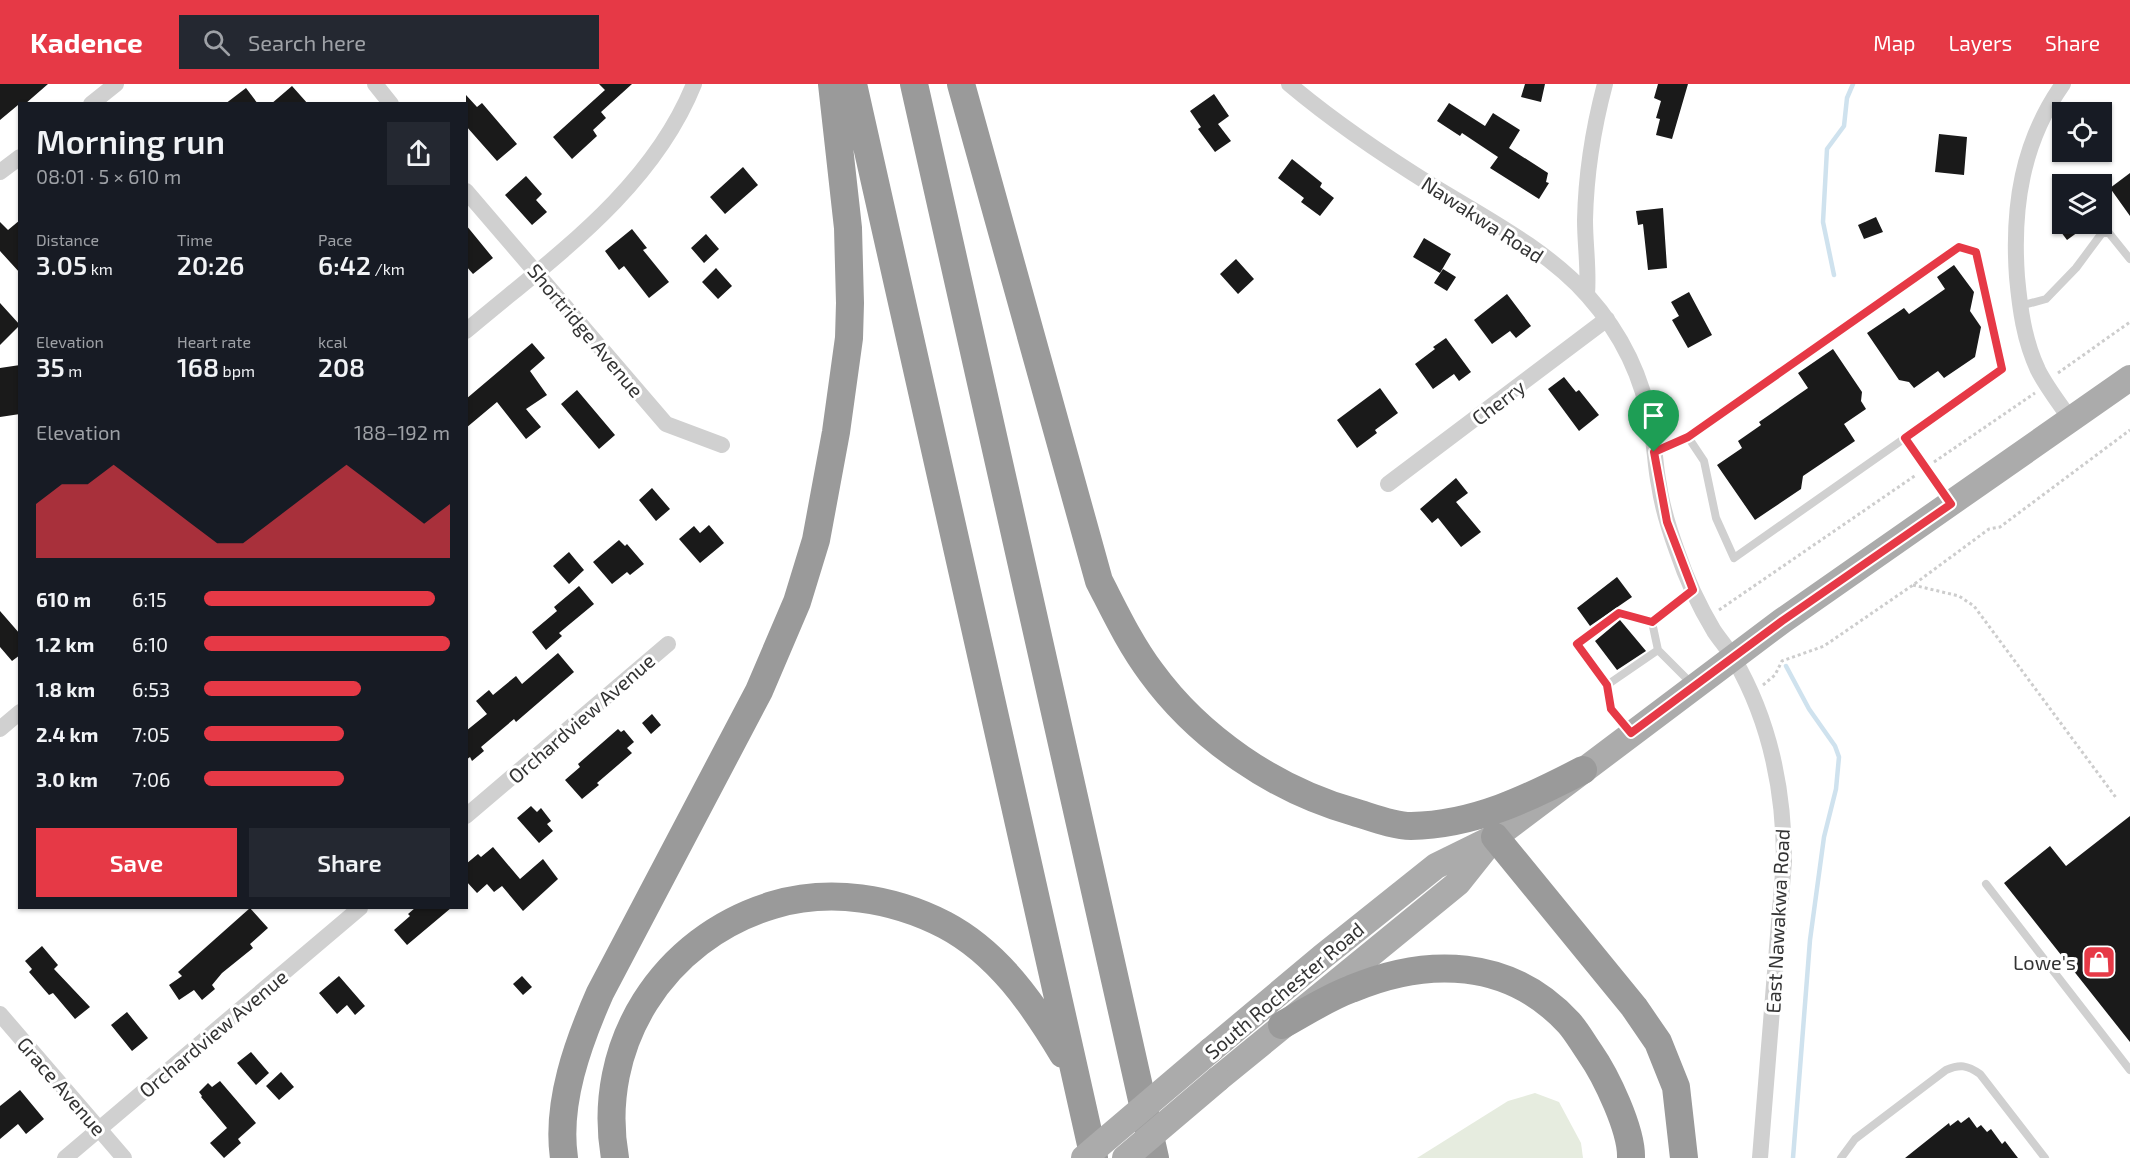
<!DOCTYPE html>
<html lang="en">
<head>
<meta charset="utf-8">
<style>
	:root { --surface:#171b24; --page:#242831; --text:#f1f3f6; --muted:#9ea1a6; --accent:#e63946 }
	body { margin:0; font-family:"Exo 2",sans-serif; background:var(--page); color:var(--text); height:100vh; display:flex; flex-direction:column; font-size:22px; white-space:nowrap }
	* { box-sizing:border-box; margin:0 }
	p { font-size:20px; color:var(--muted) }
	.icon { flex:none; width:33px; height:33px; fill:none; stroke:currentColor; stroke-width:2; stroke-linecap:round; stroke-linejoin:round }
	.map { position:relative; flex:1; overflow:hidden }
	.panel { position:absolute; left:18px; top:18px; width:450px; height:807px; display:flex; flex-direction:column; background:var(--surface); border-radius:0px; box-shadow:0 2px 4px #0004 }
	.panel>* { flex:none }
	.tools { position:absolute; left:2052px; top:18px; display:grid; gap:12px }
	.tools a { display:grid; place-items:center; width:60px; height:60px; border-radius:0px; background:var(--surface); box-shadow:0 2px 4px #0004; font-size:30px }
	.pin { position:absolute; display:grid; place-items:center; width:51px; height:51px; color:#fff; margin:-62px -26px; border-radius:50% 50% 50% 0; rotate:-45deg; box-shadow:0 0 6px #0007 }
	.pin .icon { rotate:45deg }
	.round { display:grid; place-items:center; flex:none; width:63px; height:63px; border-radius:0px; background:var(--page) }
	.summary { display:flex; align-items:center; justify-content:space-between; height:102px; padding:0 18px }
	h1 { font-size:33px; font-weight:600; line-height:45px }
	.stats { display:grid; grid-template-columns:repeat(3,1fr); gap:9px; height:102px; padding:6px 18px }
	.stats div { display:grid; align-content:center }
	.stats b { font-size:26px; font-weight:600 }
	.stats small { font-size:16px; font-weight:400 }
	.stats p { font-size:16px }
	.chart { height:168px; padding:12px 18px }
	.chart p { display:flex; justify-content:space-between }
	.chart svg { width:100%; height:108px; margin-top:6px; fill:var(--accent); opacity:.7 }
	.button { display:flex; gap:12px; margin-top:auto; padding:12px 18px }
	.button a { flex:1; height:69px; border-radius:0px; background:var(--accent); color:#fff; font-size:24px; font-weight:600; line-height:69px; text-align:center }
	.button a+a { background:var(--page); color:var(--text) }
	ul { padding:0 18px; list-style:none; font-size:20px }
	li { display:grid; grid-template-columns:96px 72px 1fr; align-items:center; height:45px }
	li i { height:15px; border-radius:8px; background:var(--accent) }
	header { display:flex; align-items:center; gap:36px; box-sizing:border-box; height:84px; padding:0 30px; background:var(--accent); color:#fff }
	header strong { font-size:28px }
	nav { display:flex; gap:33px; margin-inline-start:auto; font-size:21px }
	.search { width:420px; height:54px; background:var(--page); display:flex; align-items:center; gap:15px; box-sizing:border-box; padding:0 21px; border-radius:0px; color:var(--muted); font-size:22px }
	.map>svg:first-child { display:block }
</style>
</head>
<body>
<header>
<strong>Kadence</strong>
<div class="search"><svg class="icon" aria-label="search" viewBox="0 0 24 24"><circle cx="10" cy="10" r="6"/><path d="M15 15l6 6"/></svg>Search here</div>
<nav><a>Map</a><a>Layers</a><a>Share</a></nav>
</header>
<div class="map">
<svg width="2130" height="1074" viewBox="0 0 2130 1074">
	<rect width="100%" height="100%" fill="#fff"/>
	<path fill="#e6ecdf" d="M1535,1009L1559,1018L1581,1059L1583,1074H1417L1508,1017Z"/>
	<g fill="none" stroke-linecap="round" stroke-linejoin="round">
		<path stroke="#cfe2ee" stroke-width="4.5" d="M1834,191L1823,138L1827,65L1844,42L1847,14L1853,0
			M1786,582L1809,625L1835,662L1839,673L1836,705L1824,753L1810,856L1793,1074"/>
	</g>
	<path fill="#1a1a1a" d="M0,0H48L25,20H20V23L18,21L0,36Z
		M599,0H632L601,28L606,34L593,46L597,52L572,75L553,53L605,6Z
		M1525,0H1545L1541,18L1521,13Z
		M1658,0H1688L1672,55L1656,51L1660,35L1656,34L1661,17L1654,14Z
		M292,2L308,20H271Z
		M246,4L258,20H225Z
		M1214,10L1229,32L1218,40L1231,57L1215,68L1198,45L1201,43L1190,27Z
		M466,11L477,23L482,19L517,60L497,77L466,42Z
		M1449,19L1485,42L1493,29L1520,46L1509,64L1548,89L1546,98L1549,99L1539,115L1490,84L1498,73L1462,49L1460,52L1437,37Z
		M1939,50L1967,53L1964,91L1935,88Z
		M1292,75L1322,99L1320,103L1334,114L1320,132L1301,118L1304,114L1278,94Z
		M743,83L758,101L725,130L710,113Z
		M2130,89V132L2110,104Z
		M526,92L542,110L536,116L547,128L532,141L505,111Z
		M1663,124L1667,184L1648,186L1643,140L1638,141L1636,127Z
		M1876,133L1883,148L1864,155L1858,141Z
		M20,136V189L0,167V138L8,146Z
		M2055,140H2089L2067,156Z
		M466,141L493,174L473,190L466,182Z
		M632,145L647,164L643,166L669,198L649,214L624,182L619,186L605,167Z
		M706,150L719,165L704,179L691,164Z
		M1424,154L1451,170L1440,189L1413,173Z
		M1236,175L1254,195L1238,210L1220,190Z
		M1954,181L1974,208L1970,227L1981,243L1975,273L1944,294L1938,287L1914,304L1909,298L1899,296L1867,249L1904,224L1909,230L1945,205L1937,193Z
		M716,184L732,202L718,215L702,198Z
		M1443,185L1456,193L1447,207L1434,199Z
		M1689,208L1712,251L1688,264L1672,236L1679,232L1671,218Z
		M1507,210L1531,242L1516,254L1510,247L1492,260L1474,236Z
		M0,219L20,241L0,261Z
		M1446,254L1471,288L1459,297L1454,290L1433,305L1415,280L1435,265L1433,263Z
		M532,259L545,274L530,287L547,311L526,325L541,343L526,355L497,318L466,344V315Z
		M1833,265L1862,308L1861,317L1866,325L1844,340L1855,357L1803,392L1801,405L1755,436L1717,381L1742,364L1738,357L1761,341L1759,338L1808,304L1798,289Z
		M20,281V330L0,333V284Z
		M1564,293L1576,308L1579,306L1599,331L1579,347L1548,305Z
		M1380,304L1398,329L1375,346L1377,349L1357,364L1337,336Z
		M577,306L615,351L599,365L561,320Z
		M1456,394L1468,409L1456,418L1481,448L1461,463L1438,434L1432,439L1420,425Z
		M652,404L670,425L656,437L639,416Z
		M709,441L724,459L700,479L679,455L694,442L700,449Z
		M619,456L625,462L627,460L644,480L630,491L627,488L612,500L593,478Z
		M569,468L584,486L569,500L553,482Z
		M1617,493L1632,513L1590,542L1577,524Z
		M579,502L594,520L559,549L562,552L546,566L532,548L557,527L554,523Z
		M0,527L20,550V571L12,577L0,563Z
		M1620,536L1646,567L1617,586L1595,557Z
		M558,569L574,588L516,638L514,635L481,663L484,667L472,677L470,673L466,676V647L487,630L476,617L489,606L493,611L516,592L522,600Z
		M652,630L661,641L651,650L642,639Z
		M618,645L621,648L624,646L634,658L627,664L632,669L597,699L599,701L582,715L565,696L580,683L578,680Z
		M531,722L537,728L541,724L551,737L547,740L553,747L539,759L517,734Z
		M2130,732V958L2004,799L2050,762L2066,782Z
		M493,763L520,795L543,775L558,795L523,827L502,802L494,808L487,800L477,809L466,797V780L478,770L481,773Z
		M250,824L268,844L250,860L253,864L222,889L212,901L215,905L202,916L194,906L179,916L169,901L182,892L178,888Z
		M415,824H451L407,861L394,846L410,832L408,830Z
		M42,862L58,881L54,885L90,923L75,935L53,909L49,911L29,888L32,885L25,877Z
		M339,892L365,922L355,931L347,921L337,930L319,909Z
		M522,892L532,903L523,911L513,900Z
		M127,928L148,954L132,967L111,941Z
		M251,968L269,989L256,1001L237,979Z
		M281,988L294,1003L279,1016L266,1002Z
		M220,997L256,1039L238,1055L241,1059L224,1074L210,1059L227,1044L201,1013L202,1012L199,1008L208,999L212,1003Z
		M20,1006L44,1035L26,1050L18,1040L0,1055V1022Z
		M1969,1033L1977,1044L1981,1041L1987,1048L1991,1045L2002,1060L2005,1057L2018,1074H1905L1949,1039L1950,1042L1958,1036L1961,1039Z"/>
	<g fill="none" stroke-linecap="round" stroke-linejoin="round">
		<path stroke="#cdcdcd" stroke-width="3" stroke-dasharray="3 3" stroke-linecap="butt" d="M2058,289L2130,238
			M1934,378L2035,309
			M1913,501L1959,512L1974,522L2117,715
			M1719,526L1916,391
			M1763,601L1775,591L1782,577L1824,562L1913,501L1989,445L2000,443L2130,346"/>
		<path stroke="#d0d0d0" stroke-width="8" d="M2020,222L2046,215L2076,184L2102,149H2109L2130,175
			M1688,353L1704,377L1716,434L1734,474L1905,354
			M1654,367L1688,353L1959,163L1976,168L2002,285L1905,354L1949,417
			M1692,600L1658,566L1652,538L1693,506
			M1607,601L1577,560L1619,529L1652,538
			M1631,648L1611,625L1607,601L1658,566
			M1986,800L2130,986
			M1841,1074L1855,1055L1946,986C1960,980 1967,981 1980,990L2045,1074"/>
		<path stroke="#d0d0d0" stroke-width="16" d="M375,0L391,20
			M1289,0C1334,38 1383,71 1433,102C1484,133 1549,167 1588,212C1621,249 1643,294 1651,343C1655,362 1655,382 1659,401C1662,423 1669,445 1677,467C1686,494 1699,522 1714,547C1720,556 1728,565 1734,575C1770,637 1784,706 1784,777L1760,1074
			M2063,0C2022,58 2012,123 2017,193C2020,225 2024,256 2038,286C2047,304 2060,320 2071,336
			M91,20L116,0
			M0,88L20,73
			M466,107L666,340L722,361
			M1587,210C1589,185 1585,161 1585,136C1586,90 1593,45 1605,0
			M466,247C551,175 651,107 694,0
			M1388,400L1607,235
			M0,645L20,628
			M466,732L668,560
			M0,930L124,1074
			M65,1074L360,824"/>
		<path stroke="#ababab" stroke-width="26" d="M1211,966L1322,873L1436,782L1495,753L1782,537L2130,294
			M1218,995L1458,799L1489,760"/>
		<path stroke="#9a9a9a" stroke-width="28" d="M853,0L1094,1074
			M914,0L1155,1074
			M961,0L1099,497C1115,528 1130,560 1151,588C1199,654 1275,706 1354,728C1371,733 1393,742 1411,742C1474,741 1529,714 1583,686
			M1495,753L1634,923L1658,958L1676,1003L1684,1074
			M1282,941C1304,929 1327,914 1351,905C1427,873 1509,874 1569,939C1577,948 1583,959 1590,969C1606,992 1632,1046 1631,1074
			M564,1074C556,1019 578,959 600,909L759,607L797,518L816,456L836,348L849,254L850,219L848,144L832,0
			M615,1074C595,961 663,854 773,821C830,804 893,814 945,841C998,869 1033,920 1063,970"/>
		<path stroke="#ababab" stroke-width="26" d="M1084,1074L1211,966
			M1125,1074L1218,995"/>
	</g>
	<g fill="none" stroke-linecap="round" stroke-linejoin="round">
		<defs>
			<path id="route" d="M1959,163L1976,168L2002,285L1905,354L1951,420L1782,537L1631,649L1611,625L1607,601L1577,560L1619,529L1652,538L1693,506L1667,438L1654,368L1688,353Z"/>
		</defs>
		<use href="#route" stroke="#fff" stroke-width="12"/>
		<use href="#route" stroke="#e63946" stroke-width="8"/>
	</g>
	<defs>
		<symbol id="shop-square" viewBox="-11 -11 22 22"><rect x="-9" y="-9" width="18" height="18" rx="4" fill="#e63946" stroke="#fff"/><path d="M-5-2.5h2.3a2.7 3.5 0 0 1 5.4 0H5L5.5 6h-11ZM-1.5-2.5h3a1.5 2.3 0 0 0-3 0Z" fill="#fff"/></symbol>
	</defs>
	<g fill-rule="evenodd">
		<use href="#shop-square" x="2080" y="859" width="38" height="38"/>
	</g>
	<g text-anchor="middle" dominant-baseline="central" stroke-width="6" stroke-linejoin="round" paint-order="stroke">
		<g font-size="20" fill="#333" stroke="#fff">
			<text transform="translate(1483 135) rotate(33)">Nawakwa Road</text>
			<text transform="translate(586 246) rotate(50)">Shortridge Avenue</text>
			<text transform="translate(1498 318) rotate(-37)">Cherry</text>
			<text transform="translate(581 634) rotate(-41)">Orchardview Avenue</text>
			<text transform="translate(1777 837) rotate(-87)">East Nawakwa Road</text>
			<text transform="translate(1284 906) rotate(-40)">South Rochester Road</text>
			<text transform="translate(213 949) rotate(-40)">Orchardview Avenue</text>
			<text transform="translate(62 1002) rotate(49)">Grace Avenue</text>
		</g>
		<g font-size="20" fill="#333" stroke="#fff" text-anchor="end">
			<text x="2076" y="878">Lowe's</text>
		</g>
	</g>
</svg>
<div class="tools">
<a><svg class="icon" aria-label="locate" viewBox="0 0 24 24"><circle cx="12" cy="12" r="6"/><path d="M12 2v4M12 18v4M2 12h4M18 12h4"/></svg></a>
<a><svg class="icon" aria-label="layers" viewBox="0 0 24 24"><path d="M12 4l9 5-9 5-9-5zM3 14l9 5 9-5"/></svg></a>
</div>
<div class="pin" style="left:1654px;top:368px;background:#1e9e55"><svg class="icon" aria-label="arrive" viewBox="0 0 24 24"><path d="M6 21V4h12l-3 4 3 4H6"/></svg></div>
<section class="panel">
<div class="summary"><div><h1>Morning run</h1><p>08:01 · 5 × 610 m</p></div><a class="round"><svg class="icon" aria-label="share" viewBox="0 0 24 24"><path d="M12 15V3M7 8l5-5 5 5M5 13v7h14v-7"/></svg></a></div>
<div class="stats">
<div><p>Distance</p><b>3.05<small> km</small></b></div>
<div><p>Time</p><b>20:26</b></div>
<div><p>Pace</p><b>6:42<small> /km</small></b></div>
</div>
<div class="stats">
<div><p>Elevation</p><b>35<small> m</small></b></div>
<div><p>Heart rate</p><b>168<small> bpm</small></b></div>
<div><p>kcal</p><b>208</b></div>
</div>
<div class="chart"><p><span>Elevation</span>188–192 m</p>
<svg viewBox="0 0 160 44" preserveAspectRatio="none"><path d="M0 44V22L10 14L20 14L30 6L40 14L50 22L60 30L70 38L80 38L90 30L100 22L110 14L120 6L130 14L140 22L150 30L160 22V44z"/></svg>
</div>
<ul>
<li><b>610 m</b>6:15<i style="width:94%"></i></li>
<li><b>1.2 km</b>6:10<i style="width:100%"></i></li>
<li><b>1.8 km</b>6:53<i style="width:64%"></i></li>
<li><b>2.4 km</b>7:05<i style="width:57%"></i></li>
<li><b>3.0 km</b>7:06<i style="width:57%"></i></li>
</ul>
<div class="button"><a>Save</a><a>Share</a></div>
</section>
</div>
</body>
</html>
